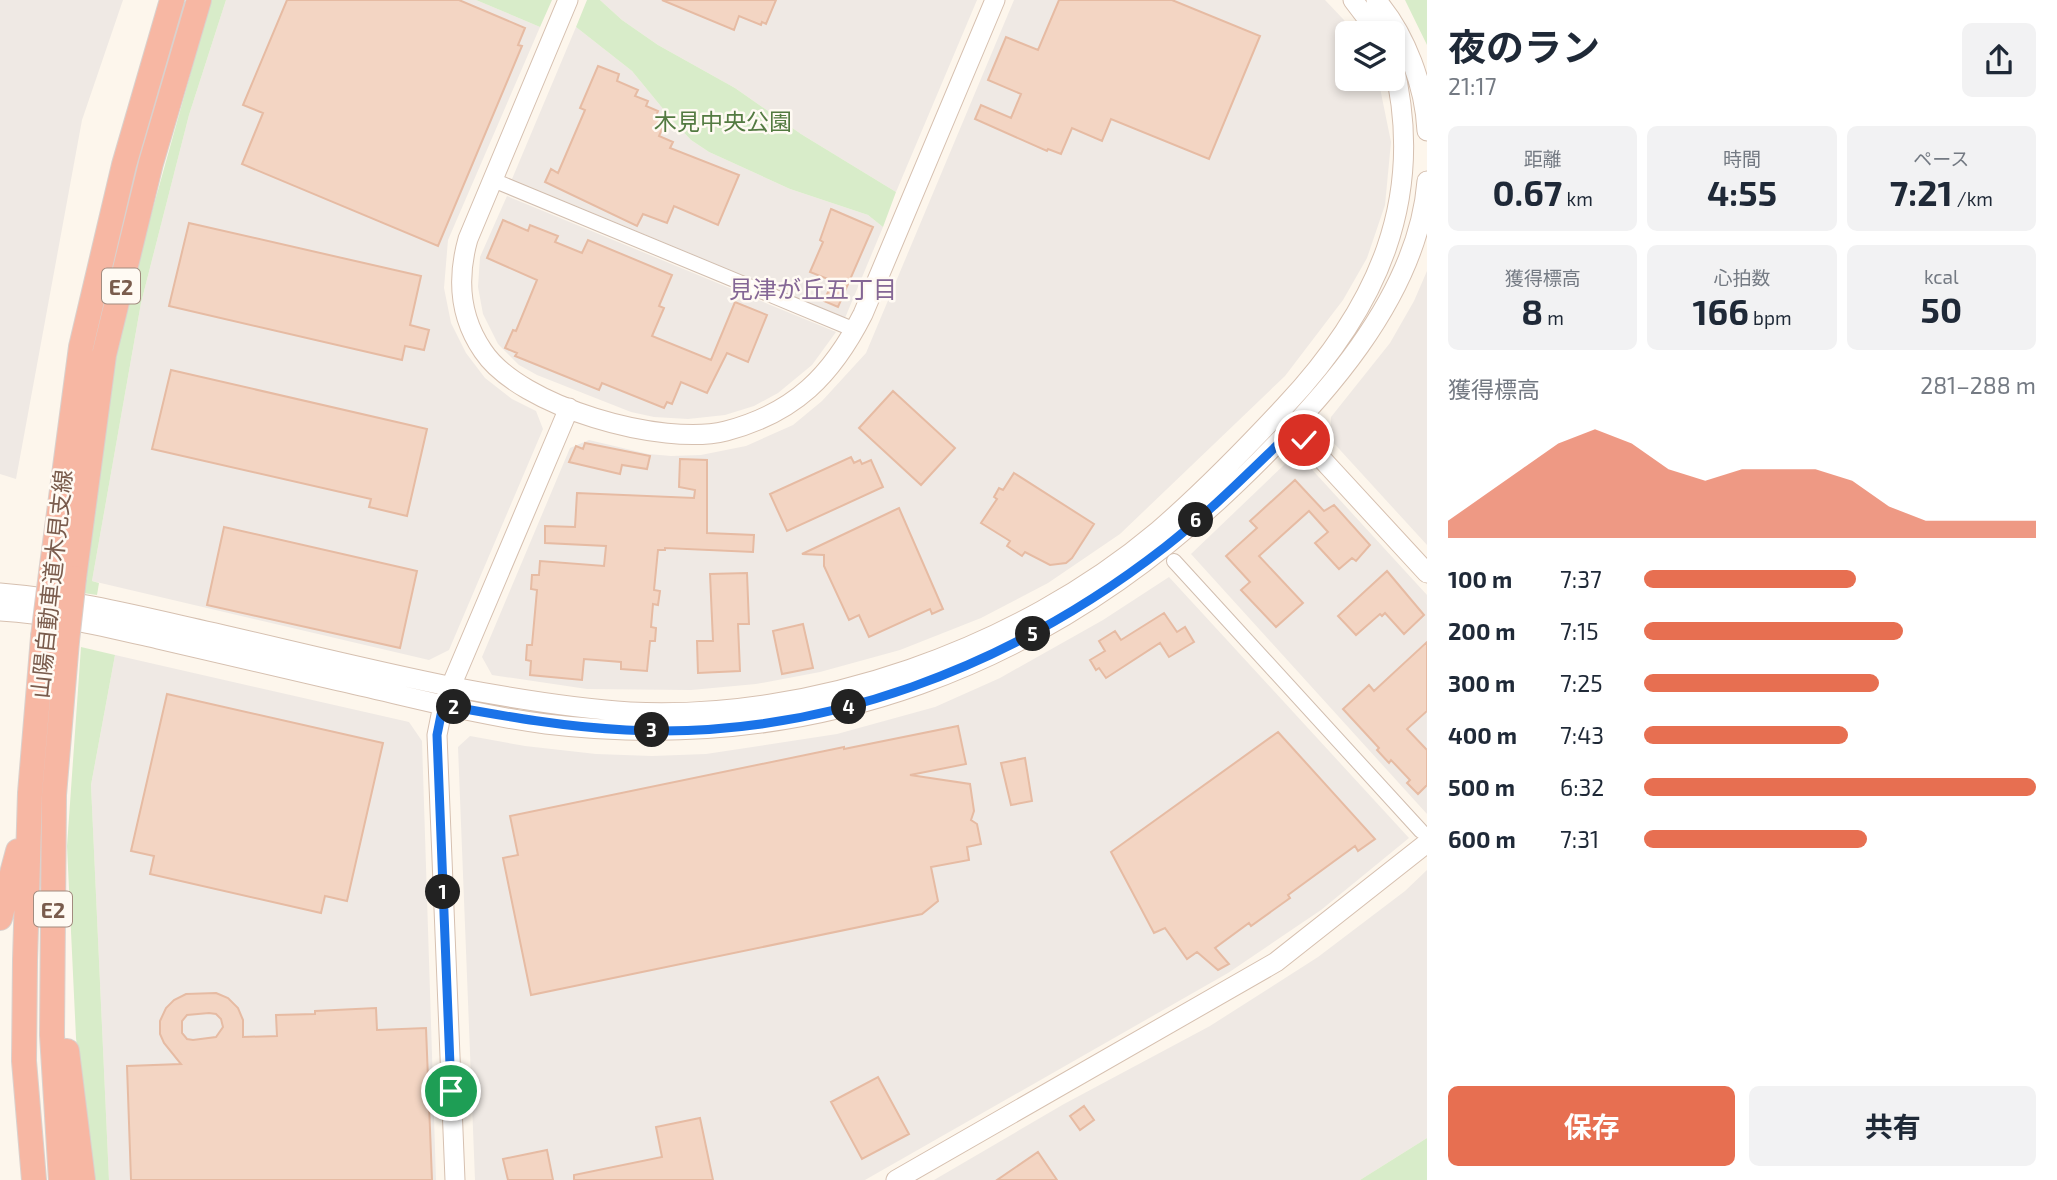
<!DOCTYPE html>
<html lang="ja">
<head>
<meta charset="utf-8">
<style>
	:root { --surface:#fff; --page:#f2f2f3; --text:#1f2937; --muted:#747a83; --accent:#e76f51 }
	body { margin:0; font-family:"Exo 2","Noto Sans JP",sans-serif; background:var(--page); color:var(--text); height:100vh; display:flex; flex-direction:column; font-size:26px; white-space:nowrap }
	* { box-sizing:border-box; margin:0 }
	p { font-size:23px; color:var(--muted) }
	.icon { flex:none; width:38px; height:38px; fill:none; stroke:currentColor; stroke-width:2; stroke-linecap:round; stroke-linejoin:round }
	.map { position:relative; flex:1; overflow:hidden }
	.sheet { display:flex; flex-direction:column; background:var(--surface); width:630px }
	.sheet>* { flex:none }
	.buttons { position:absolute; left:1335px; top:21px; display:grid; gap:14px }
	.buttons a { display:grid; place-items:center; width:70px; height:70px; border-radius:10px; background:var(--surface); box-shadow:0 4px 10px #0003; font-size:35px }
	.pin { position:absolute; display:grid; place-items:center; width:60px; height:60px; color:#fff; margin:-30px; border:4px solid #fff; border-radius:50%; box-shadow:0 2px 7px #0007 }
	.km { position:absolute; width:35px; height:35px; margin:-18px; border-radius:50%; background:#222; color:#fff; font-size:19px; line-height:35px; text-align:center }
	.round { display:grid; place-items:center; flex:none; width:74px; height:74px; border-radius:10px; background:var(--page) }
	.overview { display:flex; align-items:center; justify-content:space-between; height:119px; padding:0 21px }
	h1 { font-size:38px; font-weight:700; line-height:52px }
	.figures { display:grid; grid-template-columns:repeat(3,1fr); gap:10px; height:119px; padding:7px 21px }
	.figures div { display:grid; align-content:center; border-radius:10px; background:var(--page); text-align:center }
	.figures b { font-size:35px; font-weight:700 }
	.figures small { font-size:19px; font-weight:400 }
	.figures p { font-size:19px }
	.chart { height:196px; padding:14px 21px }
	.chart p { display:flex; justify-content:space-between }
	.chart svg { width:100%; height:126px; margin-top:7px; fill:var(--accent); opacity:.7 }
	.action { display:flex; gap:14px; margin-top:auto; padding:14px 21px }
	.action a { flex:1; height:80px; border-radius:10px; background:var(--accent); color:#fff; font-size:28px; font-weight:700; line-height:80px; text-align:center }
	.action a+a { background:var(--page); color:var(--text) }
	ul { padding:0 21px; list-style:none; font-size:23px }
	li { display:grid; grid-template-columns:112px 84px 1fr; align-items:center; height:52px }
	li i { height:18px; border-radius:9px; background:var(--accent) }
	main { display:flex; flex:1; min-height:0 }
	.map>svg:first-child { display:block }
</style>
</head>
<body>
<main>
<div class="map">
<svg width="1427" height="1180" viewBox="0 0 1427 1180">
	<rect width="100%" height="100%" fill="#fdf6ec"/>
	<path fill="#efe9e4" d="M0,0H123L82,120L16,479L0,474Z
		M226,0H476L540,27L448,240L444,288L451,323L466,353L485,378L512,399L536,411L543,429L449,650L429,660L92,581L141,303L189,115Z
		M600,0H977L896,192L801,134L735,88L658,45L622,20Z
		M1014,0H1325L1344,20L1353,33H1348V79H1377L1380,88L1391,142L1385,205L1367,258L1343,300L1285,376L1120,534L1048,583L981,618L900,650L820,672L756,684L691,690L587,689L492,675L482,657L570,448L589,440L648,454L671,456L701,455L746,446L793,425L822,401L866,353Z
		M576,27L632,71L673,121L691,140L709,152L790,189L868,215L883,227L845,318L512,179Z
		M507,196L836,332L812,365L778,393L754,406L725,415L688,419L654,417L631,412L537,375L519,365L498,344L483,314L478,287L480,257Z
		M1427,271V545L1330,439L1331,417L1390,343L1414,301Z
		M1306,463L1427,595V814L1191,554L1285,464Z
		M1169,577L1409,838L1321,910L1228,973L865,1180H475L458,747L470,736L525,746L596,754L652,756L706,754L837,734L935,707L1000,678L1103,620Z
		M115,655L409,722L422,741L436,1180H109L91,785Z
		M1427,870V1138L1360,1180H934L1064,1104L1210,1026L1318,957L1405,891Z"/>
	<path fill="#d8ecc9" d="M211,0H226L189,115L141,303L92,581L99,583L97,595L83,593L112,366L126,305Z
		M476,0H552L540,27Z
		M587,0H600L622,20L658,45L735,88L801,134L896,192L883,227L868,215L790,189L709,152L691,140L673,121L632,71L576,27Z
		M1405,0H1427V45Z
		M81,647L115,655L91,785L109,1180H92L76,1038L67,846Z
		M1427,1138V1180H1360Z"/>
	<path fill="#f3d5c3" stroke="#e6bba3" stroke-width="2" fill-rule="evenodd" d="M287,0H459L525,28L518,45L522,46L438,246L242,164L263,113L243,105Z
		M662,0H776L766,24L762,22L761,25L739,16L734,30Z
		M1059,0H1172L1260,36L1209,159L1111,119L1102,141L1072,128L1061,154L1048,149L1047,151L975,119L981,105L1011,118L1021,94L988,80L1006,37L1038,50Z
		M598,66L619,74L617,81L638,90L635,96L648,101L646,106L658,111L656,116L666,120L659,136L673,142L670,148L739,175L718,225L674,206L667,223L643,214L637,226L545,182L551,169L558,173L585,110L580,108Z
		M831,209L873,227L838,307L824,301L833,281L810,272L823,242L820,240Z
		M503,220L528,231L530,225L558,236L555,242L582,253L588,240L672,275L659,306L664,308L652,336L711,360L735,302L767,315L748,362L727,353L707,393L681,382L672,404L667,402L664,408L602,383L599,390L515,356L517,353L505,348L513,330L516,331L537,280L487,258Z
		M189,223L421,276L410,325L429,330L424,350L405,346L402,360L169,306Z
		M171,370L427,429L407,516L369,507L371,499L152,449Z
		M893,391L955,448L921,485L859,428Z
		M585,443L650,456L647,469L622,465L620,474L569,462L576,446L583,449Z
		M851,457L854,463L860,460L862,464L871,460L883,487L787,531L770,494Z
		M680,459L707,460V533L754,535L753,552L665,548V550H658L654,590L660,591L658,605L653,604L651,627L656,628L655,641H650L647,671L621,669V662L584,659L582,680L530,675L531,661L526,660L527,645H532L537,590L531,589L532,575H539L540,561L604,566L606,546L545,543V526L575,527L577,493L694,498L695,490L679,487Z
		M1014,473L1094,524L1072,558L1066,563L1050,565L1025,552L1022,556L1007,546L1010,541L981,523L997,499L994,497L999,488L1003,490Z
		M1295,480L1324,511L1334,505L1370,545L1356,561L1352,558L1339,569L1315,543L1328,532L1309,511L1259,556L1303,603L1276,627L1241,590L1250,582L1226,556L1257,528L1250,521Z
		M899,508L943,609L932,614L930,609L869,637L859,615L849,620L824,566V555L802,554Z
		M224,527L417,571L400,648L207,605Z
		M1387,571L1424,615L1404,634L1385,613L1382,616L1380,614L1356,635L1338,616Z
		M747,573L749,624H738L740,671L698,673L697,641H713L710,574Z
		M1164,613L1177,632L1185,627L1194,642L1169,657L1160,643L1106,678L1099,668L1096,670L1090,660L1105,651L1099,641L1115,631L1121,640Z
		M803,624L813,668L782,674L773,631Z
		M1427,642V711L1407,729L1427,750V785L1418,794L1407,783L1410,780L1391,760L1389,763L1377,750L1379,748L1343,709L1369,685L1374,691Z
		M167,694L383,743L347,901L325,896L321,913L150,874L154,856L131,851Z
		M958,726L966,764L910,775L970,784L974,811L971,820L977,824L981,844L967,847L969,860L931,867L938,901L922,914L531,995L503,858L518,855L510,816L844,747V749Z
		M1278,732L1375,839L1358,851L1355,846L1288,895L1290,898L1251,926L1249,923L1215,948L1229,964L1218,970L1197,952L1187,959L1165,928L1154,933L1111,852Z
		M1025,758L1032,801L1011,805L1001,763Z
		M216,993L228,998L238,1008L243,1020V1037L277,1036L276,1015L315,1014V1011L376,1008L377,1030L426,1028L432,1180H131L127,1066L181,1064L164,1043L160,1034V1021L166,1008L174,1000L186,994ZM209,1013L216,1014L221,1019L223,1027L216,1037L193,1040L187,1039L182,1033V1021L187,1015Z
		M878,1077L909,1134L862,1159L831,1102Z
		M1084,1106L1094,1120L1080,1130L1070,1116Z
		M700,1118L713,1180H574V1175L662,1157L656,1127Z
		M547,1150L553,1180H508L503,1159Z
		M1038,1152L1057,1180H997Z"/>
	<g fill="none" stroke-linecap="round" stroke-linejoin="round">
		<defs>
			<path id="street" d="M493,180L855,330
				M1174,561L1421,831"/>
			<path id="secondary" d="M568,0L468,239C457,278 459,316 483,351C520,407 663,447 726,431C795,413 832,375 863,314L995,0
				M1353,0L1378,33
				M1376,0C1406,34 1425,87 1427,131
				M1285,419L1427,573
				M0,593C62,598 123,612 184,626C274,646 363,669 453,687C511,698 571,708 630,712C813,721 1018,649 1158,531C1203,492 1244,450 1285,406C1377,308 1427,199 1393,62
				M0,611C54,614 106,627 158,639C218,653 278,667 339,681C407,696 476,715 546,724C813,756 1046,667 1238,482C1319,404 1418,298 1427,181
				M455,1180L437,735L443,705L569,408
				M896,1180L1276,962L1427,843"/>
			<path id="highway" d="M51,573L81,347L124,165L172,0
				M74,578L104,355L151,163L199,0
				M0,918L18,851
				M67,1051L83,1180
				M34,1180L24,1061L25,960L30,793L43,637
				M61,1180L52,1035L54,795L67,641"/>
		</defs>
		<use href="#street" stroke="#d1beb0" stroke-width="16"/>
		<use href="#secondary" stroke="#d6c0b0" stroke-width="21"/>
		<use href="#highway" stroke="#dad1cd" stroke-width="26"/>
		<use href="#street" stroke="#fff" stroke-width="14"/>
		<use href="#secondary" stroke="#fff" stroke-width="19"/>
		<use href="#highway" stroke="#f7b7a3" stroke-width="24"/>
		<defs>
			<path id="highway-bridge" d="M43,637L51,573
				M67,641L74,578"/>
		</defs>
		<use href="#highway-bridge" stroke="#dad1cd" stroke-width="26" stroke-linecap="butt"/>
		<use href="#highway-bridge" stroke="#f7b7a3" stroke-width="24"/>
	</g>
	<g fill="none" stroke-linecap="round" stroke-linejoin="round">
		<defs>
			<path id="route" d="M451,1091L437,735L443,705C504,716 564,727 626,730C823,740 1012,666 1165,547C1211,511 1252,469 1294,429L1304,440"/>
		</defs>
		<use href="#route" stroke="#fff" stroke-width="14"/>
		<use href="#route" stroke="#1a73e8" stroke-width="9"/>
	</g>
	<g text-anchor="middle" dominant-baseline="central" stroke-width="5" stroke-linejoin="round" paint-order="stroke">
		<g fill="#fffaf3" stroke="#a28b7f" stroke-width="2">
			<rect x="102" y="268.5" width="38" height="35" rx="5"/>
			<rect x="34" y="891.5" width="38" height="35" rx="5"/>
		</g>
		<g font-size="21" font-weight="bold" fill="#7a5c4d">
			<text x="121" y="286">E2</text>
			<text x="53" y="909">E2</text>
		</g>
		<g font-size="23" fill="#537a41" stroke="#fffaf3">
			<text x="723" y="121">木見中央公園</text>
		</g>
		<g font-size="23" fill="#7a5c4d" stroke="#fffaf3">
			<text transform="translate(51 584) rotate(-84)">山陽自動車道木見支線</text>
		</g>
		<g font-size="24" fill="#846695" stroke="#fffaf3">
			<text x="813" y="288">見津が丘五丁目</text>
		</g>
	</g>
</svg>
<div class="buttons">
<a><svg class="icon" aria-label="layers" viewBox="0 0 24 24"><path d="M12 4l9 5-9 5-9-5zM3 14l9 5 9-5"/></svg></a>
</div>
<div class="pin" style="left:451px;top:1091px;background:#1e9e55"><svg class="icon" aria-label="arrive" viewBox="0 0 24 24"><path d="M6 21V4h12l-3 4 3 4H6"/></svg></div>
<div class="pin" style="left:1304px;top:440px;background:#d93025"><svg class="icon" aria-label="check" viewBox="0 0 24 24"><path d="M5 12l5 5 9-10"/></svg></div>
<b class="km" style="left:443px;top:892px">1</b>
<b class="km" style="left:454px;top:707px">2</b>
<b class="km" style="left:652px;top:730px">3</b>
<b class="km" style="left:849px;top:707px">4</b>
<b class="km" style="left:1033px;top:634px">5</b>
<b class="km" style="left:1196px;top:520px">6</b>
</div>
<section class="sheet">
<div class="overview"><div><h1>夜のラン</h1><p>21:17</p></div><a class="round"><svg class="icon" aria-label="share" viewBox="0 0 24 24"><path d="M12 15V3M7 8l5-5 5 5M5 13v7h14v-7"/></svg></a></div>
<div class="figures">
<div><p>距離</p><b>0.67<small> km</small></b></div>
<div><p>時間</p><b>4:55</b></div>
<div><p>ペース</p><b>7:21<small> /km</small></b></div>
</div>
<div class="figures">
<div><p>獲得標高</p><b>8<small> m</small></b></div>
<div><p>心拍数</p><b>166<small> bpm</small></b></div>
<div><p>kcal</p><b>50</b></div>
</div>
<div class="chart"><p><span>獲得標高</span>281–288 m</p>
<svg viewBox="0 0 160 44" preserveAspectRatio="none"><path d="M0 44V38L10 29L20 20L30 11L40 6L50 11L60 20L70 24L80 20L90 20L100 20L110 24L120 33L130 38L140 38L150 38L160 38V44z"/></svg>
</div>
<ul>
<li><b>100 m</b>7:37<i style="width:54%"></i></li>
<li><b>200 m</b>7:15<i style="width:66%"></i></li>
<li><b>300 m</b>7:25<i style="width:60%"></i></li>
<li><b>400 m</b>7:43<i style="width:52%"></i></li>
<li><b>500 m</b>6:32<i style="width:100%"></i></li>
<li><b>600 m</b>7:31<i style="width:57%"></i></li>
</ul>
<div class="action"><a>保存</a><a>共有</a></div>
</section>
</main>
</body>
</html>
